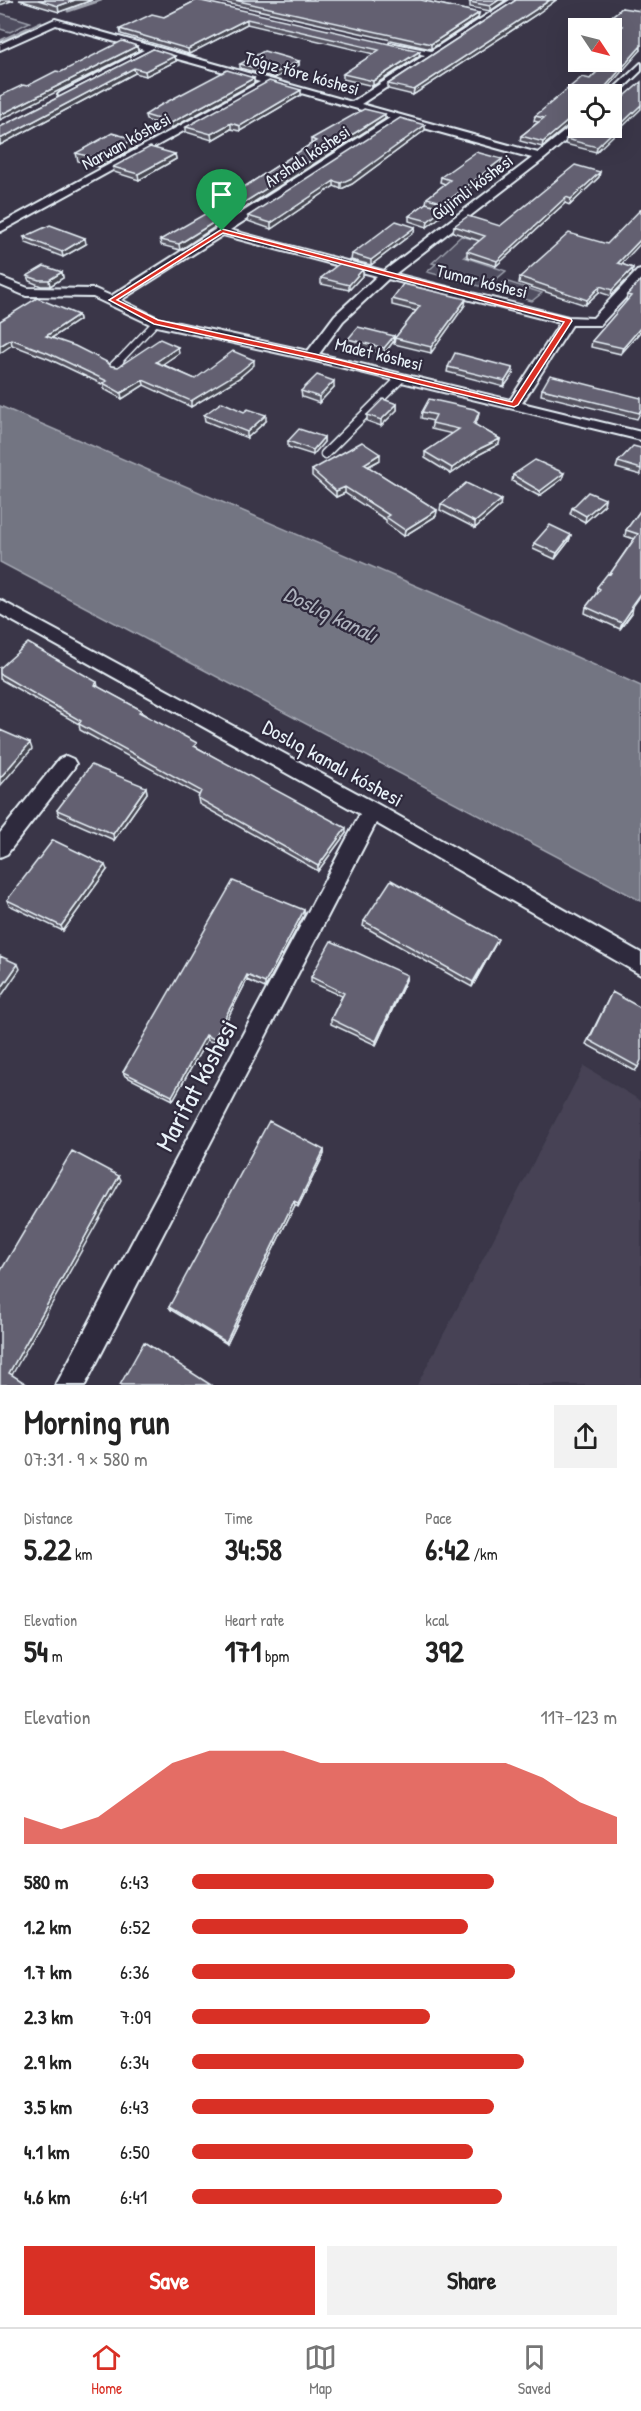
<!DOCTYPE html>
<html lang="en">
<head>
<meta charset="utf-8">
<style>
	:root { --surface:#fff; --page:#f2f2f2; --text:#222; --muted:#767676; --line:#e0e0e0; --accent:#d93025 }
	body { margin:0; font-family:"Patrick Hand",sans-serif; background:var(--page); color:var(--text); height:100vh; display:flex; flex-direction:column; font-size:22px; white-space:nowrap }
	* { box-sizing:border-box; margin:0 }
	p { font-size:20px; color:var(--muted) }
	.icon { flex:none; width:33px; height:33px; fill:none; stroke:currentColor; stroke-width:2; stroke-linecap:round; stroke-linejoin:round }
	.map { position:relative; height:1385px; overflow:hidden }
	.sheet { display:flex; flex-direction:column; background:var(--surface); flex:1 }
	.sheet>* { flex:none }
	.needle { width:39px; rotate:125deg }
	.buttons { position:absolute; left:568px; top:18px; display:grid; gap:12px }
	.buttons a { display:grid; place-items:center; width:54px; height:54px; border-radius:0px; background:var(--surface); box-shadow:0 6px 24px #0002; font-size:30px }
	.pin { position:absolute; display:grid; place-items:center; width:51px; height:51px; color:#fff; margin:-62px -26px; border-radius:50% 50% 50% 0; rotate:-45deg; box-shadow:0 0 6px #0007 }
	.pin .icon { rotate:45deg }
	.round { display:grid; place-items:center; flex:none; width:63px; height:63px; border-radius:0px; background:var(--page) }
	.overview { display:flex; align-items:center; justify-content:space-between; height:102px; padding:0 24px }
	h1 { font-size:33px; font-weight:700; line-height:45px }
	.metrics { display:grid; grid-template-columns:repeat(3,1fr); gap:9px; height:102px; padding:6px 24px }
	.metrics div { display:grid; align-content:center }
	.metrics b { font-size:30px; font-weight:700 }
	.metrics small { font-size:16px; font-weight:400 }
	.metrics p { font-size:16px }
	.chart { height:168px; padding:12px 24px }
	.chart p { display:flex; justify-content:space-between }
	.chart svg { width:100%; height:108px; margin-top:6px; fill:var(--accent); opacity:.7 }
	.button { display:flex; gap:12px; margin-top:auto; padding:12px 24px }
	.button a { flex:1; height:69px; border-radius:0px; background:var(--accent); color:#fff; font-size:24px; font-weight:700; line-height:69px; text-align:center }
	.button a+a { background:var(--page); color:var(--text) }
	ul { padding:0 24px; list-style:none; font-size:20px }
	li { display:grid; grid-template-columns:96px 72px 1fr; align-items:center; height:45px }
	li i { height:15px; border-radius:8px; background:var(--accent) }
	.tab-bar { display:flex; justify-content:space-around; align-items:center; height:84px; border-top:2px solid var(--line); background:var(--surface); font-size:16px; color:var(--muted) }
	.tab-bar a { display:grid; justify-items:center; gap:3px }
	.tab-bar .selected { color:var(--accent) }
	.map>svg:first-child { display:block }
</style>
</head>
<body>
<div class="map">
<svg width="641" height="1385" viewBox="0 0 641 1385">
	<rect width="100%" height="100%" fill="#3a3648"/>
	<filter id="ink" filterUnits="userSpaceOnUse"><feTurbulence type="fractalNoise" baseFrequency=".0167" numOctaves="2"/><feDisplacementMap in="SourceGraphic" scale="12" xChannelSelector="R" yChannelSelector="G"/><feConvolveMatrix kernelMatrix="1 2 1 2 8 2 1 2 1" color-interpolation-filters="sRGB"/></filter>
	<g filter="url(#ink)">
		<path fill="#464354" d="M584,1066L641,1101V1385H417Z"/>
		<path fill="#504e5f" stroke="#9ca0ac" stroke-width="1.5" d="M0,13L30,22L10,32L0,29Z
			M476,235L486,238L464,257L506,271L486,288L427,272L436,264L432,263L461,236L472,239Z
			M505,281L542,293L532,301L494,291Z"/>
		<path fill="#737482" stroke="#a2a6b1" stroke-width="1.5" d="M0,406L456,603L641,686V901L0,562Z"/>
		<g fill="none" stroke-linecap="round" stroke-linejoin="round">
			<path stroke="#a2a6b1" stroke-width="3" d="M68,11L101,0
				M0,41L41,22"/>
			<defs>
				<path id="lane-far1" d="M117,363L156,322"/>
				<path id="lane" d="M114,366L119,361
					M325,454L401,378"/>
				<path id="street" d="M510,0H520L361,104L538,153L576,122L579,121L581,128L544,159L395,274L568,317L593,318L637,271L641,270V281L600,325H572L522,403L641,432V440L311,360L152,325L93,297L26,296L0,285V277L28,288L95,289L111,296L390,118L269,84L0,232V224L260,82L153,52L63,98L58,95L60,93L144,50L56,25L0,50V44L55,19L352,102L425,55L390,47V43L431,51ZM399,121L532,158L384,271L230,230ZM223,235L377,276L335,315L308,351L160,319L121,300ZM388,279L560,323L510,400L319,354L343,321Z
					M641,63V71L615,96L608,94Z
					M0,600L379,805L641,953V975L376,823L85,1385H56L360,814L0,614Z
					M66,756L73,759L76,764L73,769L7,854L0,857V833L59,759Z"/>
			</defs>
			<use href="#lane-far1" stroke="#e8f1f8" stroke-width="9"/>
			<use href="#lane" stroke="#e8f1f8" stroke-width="11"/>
			<use href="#street" stroke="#e8f1f8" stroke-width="4"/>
			<use href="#lane-far1" stroke="#2f2a3d" stroke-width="6"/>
			<use href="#lane" stroke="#2f2a3d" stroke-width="8"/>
			<use href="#street" fill="#2f2a3d" fill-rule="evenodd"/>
		</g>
		<path fill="#555361" stroke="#e8f1f8" stroke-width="1.5" d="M19,0H92L59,12Z
			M197,0L419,56L373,86L343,79V74L374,54L247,24L189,54L121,34L120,29L164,17Z
			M213,0H421L479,13L478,18L431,49Z
			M506,0L490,11L470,7V2Z
			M516,0H556L537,14L413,95L388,89V84Z
			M622,8L641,50L579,94V119L575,120L542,147L520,141L521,136L538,122L534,121L535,116L590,79L616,52H612V38L619,31L612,29V28L602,27L603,23Z
			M153,49L176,61L146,76L135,73L0,145V127Z
			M299,61V65L275,78L240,68V64Z
			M254,78V83L172,128L146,120L145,115Z
			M301,95L240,131L231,129L212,140L186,132V127Z
			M385,119L232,216L216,211V205L311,144V139Z
			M612,128L596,152L565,144L566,139Z
			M425,130L352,184L341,189L334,186L271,229L248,221V216Z
			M136,147L99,167L78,161L76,153Z
			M175,154L176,159L139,180L114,172L113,167Z
			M501,164L444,208V214L427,227L409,221V216L426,203L427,198L445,184L440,182L441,177Z
			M599,177L570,205L565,203L496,266L467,257V251L480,241L453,232L454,226H500Z
			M216,221V226L180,250L161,245L160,240Z
			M415,227L414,232L371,265L351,260L352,254Z
			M24,237L86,244L63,257L26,243Z
			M621,264L633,268L632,274L611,296L599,292L585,305L519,283L520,277Z
			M62,272L63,278L50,286H41L29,281L27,276Z
			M363,275L349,290L321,284V278Z
			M641,280L621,354L591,347L592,341L627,301L626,300L627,295Z
			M392,299L465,305L431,353L394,344L395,338L416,311L392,305Z
			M78,315L79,320L52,338L111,366L118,367L179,353L162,364L195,379L254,365L239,378L191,407L144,385L122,399L104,389V385L49,359L12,345L0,321Z
			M394,336L393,342L384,354L348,345V339Z
			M448,367L513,374L504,387L447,372Z
			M334,387L319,403L302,397L301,391Z
			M542,389L641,411L637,419L541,395Z
			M397,404V410L381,426L367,421V415Z
			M422,412H479L478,418L475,425L500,439L499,444L480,454L451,474L425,458V452L453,434L431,429L433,421L421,418Z
			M204,415L266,421L247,438L205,421Z
			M324,437V442L313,455L288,447V441Z
			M641,448V475L616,468L618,462Z
			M380,460L368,467L437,510L436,516L404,536L386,523V520L345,493L336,497L312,476V470Z
			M513,475L562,479L539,496L512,481Z
			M441,504L500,506L475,528L440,510Z
			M604,505L585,522L570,514L572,508Z
			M640,511L632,613L620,629L585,613L586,607L596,594L597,587L610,574L634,539L625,536L626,530Z
			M571,535L569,541L555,559L533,549L534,543Z
			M0,668L97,682L98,687L141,710L142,713L198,748L346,833L318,871L199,804L198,798L199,795L80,730L79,724L0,679Z
			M146,787L147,793L114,840L59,816L57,810Z
			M107,870L63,931L9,905L7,900Z
			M304,910V915L265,988L247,980L215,1043L207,1040L173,1100L125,1076L123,1072Z
			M364,921L496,943L472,987L363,926Z
			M311,977L406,980L376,1045L331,1024V1019L342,996L311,982Z
			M612,992L638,1067L635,1071L586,1044Z
			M324,1150V1154L298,1207L295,1205L227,1344L171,1310L169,1307Z"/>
		<path fill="#45444f" stroke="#e8f1f8" stroke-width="1.5" d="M0,0H14L0,5Z
			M75,0H92L59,12L58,6Z
			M499,0H506L490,11V6Z
			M550,0H556L537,14L413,95L414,90Z
			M479,13L478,18L431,49V44Z
			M247,19V24L189,54L188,49Z
			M137,46L138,51L0,120V115Z
			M641,46V50L602,94H599Z
			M420,51L419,56L373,86V81Z
			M175,56L176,61L146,76L145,71Z
			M299,61V65L275,78V73Z
			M134,68L135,73L0,145V139Z
			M254,78V83L172,128L171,123Z
			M301,90V95L240,131V126Z
			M641,105V109L596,152L597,147Z
			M385,114V119L232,216V210Z
			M579,114V119L575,120L542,147L543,142L575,115Z
			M231,123V129L212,140L211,134Z
			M425,125V130L352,184L341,189V183Z
			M134,139L136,147L99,167L98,159Z
			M175,154L176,159L139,180L138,174Z
			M502,159L501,164L444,208V214L427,227L428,221L444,208L445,203Z
			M600,172L599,177L570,205L571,199Z
			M334,181V186L271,229V223Z
			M566,197L565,203L496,266L497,261Z
			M216,221V226L180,250L179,244Z
			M415,227L414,232L371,265V260Z
			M85,238L86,244L63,257L62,252Z
			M641,239V243L617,269L618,263Z
			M633,268L632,274L611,296L612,290Z
			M363,269V275L349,290V285Z
			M62,272L63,278L50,286L49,280Z
			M600,286L599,292L585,305L587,300Z
			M466,299L465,305L431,353V347Z
			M78,315L79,320L47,341L46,336Z
			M641,327V331L621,354L623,348Z
			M394,336L393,342L384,354V348Z
			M11,339L12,345L0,353V346Z
			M178,347L179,353L157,368L156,362Z
			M254,360V365L239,378L191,407V401Z
			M513,368V374L504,387L505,381Z
			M143,380L144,385L122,399L121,393Z
			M334,381V387L319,403V397Z
			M397,404V410L381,426V420Z
			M266,415V421L247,438V432Z
			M324,437V442L313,455V450Z
			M500,439L499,444L480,454L451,474L452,468L481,448Z
			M380,454V460L363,469L364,464Z
			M564,473L562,479L539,496L540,491Z
			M345,487V493L336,497V491Z
			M605,499L604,505L585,522L586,516Z
			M501,500L500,506L475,528V522Z
			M437,510L436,516L404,536L405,530Z
			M571,535L569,541L555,559L557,553Z
			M641,592V595L629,612L631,606Z
			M633,607L632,613L620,629L622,623Z
			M30,743L32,749L0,786V778Z
			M146,787L147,793L114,840L113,834Z
			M346,828V833L318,871V866Z
			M105,865L107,870L63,931L61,926Z
			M304,910V915L265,988V983Z
			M498,939L496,943L472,987L473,982Z
			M18,964L20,969L0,998V990Z
			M247,975V980L215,1043L214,1039Z
			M407,975L406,980L376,1045V1041Z
			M206,1035L207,1040L173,1100L172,1096Z
			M324,1150V1154L298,1207V1203Z
			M119,1176L121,1180L12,1375L9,1373Z
			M294,1201L295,1205L227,1344L226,1342Z"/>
		<path fill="#636171" stroke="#e8f1f8" stroke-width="1.5" d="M38,0H75L58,6Z
			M197,0L420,51L373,81L343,74L379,50L247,19L188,49L120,29L152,14L164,17Z
			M234,0H421L479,13L431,44Z
			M473,0H499L490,6L470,2Z
			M516,0H550L414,90L388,84Z
			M622,8L641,11V46L599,94H579V114L575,115L543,142L521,136L544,118L535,116L582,77L590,79L607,62H612V56L620,48L612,47V38L622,26L603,23Z
			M122,41L137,46L0,115V96L23,85L27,86L56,71L61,72Z
			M153,49L175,56L145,71L134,68L0,139V127Z
			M264,51L299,61L275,73L240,64Z
			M227,70L254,78L171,123L145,115L159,106Z
			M269,81L301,90L240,126L231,123L211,134L186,127Z
			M641,82V105L597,147L566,139L580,128H612V107Z
			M364,109L385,114L232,210L216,205L316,141L311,139Z
			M400,118L425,125L352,178L341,183L334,181L271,223L248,216Z
			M112,133L134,139L98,159L76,153Z
			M150,147L175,154L138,174L113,167Z
			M476,152L502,159L445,203L427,198L450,180L441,177Z
			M575,165L600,172L571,199L566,197L497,261L467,251L485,236L454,226L468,216L500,226Z
			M426,203L444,208L428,221L409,216Z
			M641,209V239L618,263L633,268L612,290L600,286L587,300L520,277L569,233L607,244Z
			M210,211L216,221L179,244L160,240Z
			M396,221L415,227L371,260L352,254Z
			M50,225L85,238L62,252L24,237Z
			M340,263L363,269L349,285L321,278Z
			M44,266L62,272L49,280H39L27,276Z
			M641,280V327L623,348L592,341L631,296L627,295Z
			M403,284L466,299L431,347L395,338L420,306L392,299Z
			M37,298L78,315L46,336L75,346L107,362L111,366L118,367L160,339L178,347L156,362L195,379L233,351L254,360L239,372L191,401L143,380L121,393L103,383L107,381L48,353L11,339L0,346V321Z
			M358,327L394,336L384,348L348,339Z
			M455,353L513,368L505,381L448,367Z
			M317,375L334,381L319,397L301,391Z
			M550,375L641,398V409L639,413L542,389Z
			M383,399L397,404L381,420L367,415Z
			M429,399L474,409L479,412L474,424L500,439L481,448L452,468L425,452L459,429L432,423L436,415L422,412Z
			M222,402L244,412L248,409L266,415L247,432L204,415Z
			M299,429L324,437L313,450L288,441Z
			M362,442L380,454L364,464L437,510L405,530L386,517L389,515L345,487L336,491L312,470Z
			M633,446L641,448V469L618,462Z
			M535,460L564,473L540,491L513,475Z
			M466,483L501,500L475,522L441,504Z
			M588,492L605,499L586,516L572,508Z
			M640,511L641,512V592L631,606L633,607L622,623L586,607L600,589L597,587L608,573L610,574L638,534L626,530Z
			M550,525L571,535L557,553L534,543Z
			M28,643L97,682L95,685L141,710L139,712L197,743L194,746L346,828L318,866L198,798L201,791L79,724L81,721L0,674V668Z
			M0,730L30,743L0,778Z
			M91,765L146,787L113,834L57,810Z
			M53,840L105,865L61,926L7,900Z
			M391,880L498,939L473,982L364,921Z
			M233,881L304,910L265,983L247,975L214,1039L206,1035L172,1096L123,1072Z
			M331,941L407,975L376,1041L331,1019L344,993L311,977Z
			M0,956L18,964L0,990Z
			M612,992L641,1008V1060L638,1067L589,1040Z
			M269,1121L324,1150L298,1203L294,1201L226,1342L169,1307Z
			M72,1151L119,1176L9,1373L28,1385H0V1272Z
			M144,1342L211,1385H120Z"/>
	</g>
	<path fill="#d93025" stroke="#fff" stroke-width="1.5" fill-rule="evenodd" d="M222,229L571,319L572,321L518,405L514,407L315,359L154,324L109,300ZM223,233L564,322L512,402L315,354L158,320L117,300Z"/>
	<g text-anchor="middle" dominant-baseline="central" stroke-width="4.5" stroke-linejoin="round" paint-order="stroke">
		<g font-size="18" fill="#e8f1f8" stroke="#2f2a3d">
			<text transform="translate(302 73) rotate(16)">Toǵız tóre kóshesi</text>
			<text transform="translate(126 141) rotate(-29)">Narwan kóshesi</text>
			<text transform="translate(307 156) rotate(-33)">Arshalı kóshesi</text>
			<text transform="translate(472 187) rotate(-37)">Gújimli kóshesi</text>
			<text transform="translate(482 281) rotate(14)">Tumar kóshesi</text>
			<text transform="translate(379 354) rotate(14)">Madet kóshesi</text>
		</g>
		<g font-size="21" fill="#e8f1f8" stroke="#2f2a3d">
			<text transform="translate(333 763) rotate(29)">Doslıq kanalı kóshesi</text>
		</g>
		<g font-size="22" font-style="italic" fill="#aeb2bd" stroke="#2f2a3d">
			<text transform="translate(331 614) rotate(26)">Doslıq kanalı</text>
		</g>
		<g font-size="26" fill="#e8f1f8" stroke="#2f2a3d">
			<text transform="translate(196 1085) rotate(-62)">Marifat kóshesi</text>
		</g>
	</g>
</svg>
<div class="buttons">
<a><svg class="needle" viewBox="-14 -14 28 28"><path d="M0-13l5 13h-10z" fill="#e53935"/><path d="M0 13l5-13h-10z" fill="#767676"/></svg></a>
<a><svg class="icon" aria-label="locate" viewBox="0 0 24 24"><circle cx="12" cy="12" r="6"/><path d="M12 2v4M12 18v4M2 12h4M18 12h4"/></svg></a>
</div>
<div class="pin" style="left:222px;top:231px;background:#1e9e55"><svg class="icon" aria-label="arrive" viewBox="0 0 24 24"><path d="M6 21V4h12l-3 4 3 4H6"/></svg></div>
</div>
<section class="sheet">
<div class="overview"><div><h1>Morning run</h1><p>07:31 · 9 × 580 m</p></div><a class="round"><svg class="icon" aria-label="share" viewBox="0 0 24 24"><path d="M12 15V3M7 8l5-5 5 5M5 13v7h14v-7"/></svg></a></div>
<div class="metrics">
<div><p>Distance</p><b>5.22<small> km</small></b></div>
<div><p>Time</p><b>34:58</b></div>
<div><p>Pace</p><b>6:42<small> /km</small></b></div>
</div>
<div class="metrics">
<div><p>Elevation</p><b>54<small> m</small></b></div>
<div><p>Heart rate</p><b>171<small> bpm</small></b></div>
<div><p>kcal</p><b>392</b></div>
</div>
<div class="chart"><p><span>Elevation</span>117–123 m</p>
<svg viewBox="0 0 160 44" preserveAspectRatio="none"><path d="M0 44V33L10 38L20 33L30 22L40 11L50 6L60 6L70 6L80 11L90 11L100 11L110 11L120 11L130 11L140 17L150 27L160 33V44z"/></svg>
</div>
<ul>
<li><b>580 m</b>6:43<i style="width:71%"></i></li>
<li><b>1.2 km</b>6:52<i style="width:65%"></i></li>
<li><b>1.7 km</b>6:36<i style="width:76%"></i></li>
<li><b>2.3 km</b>7:09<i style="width:56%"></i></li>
<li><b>2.9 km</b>6:34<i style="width:78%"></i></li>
<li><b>3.5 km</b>6:43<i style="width:71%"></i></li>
<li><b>4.1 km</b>6:50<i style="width:66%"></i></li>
<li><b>4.6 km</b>6:41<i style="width:73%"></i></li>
</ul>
<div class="button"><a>Save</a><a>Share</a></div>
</section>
<nav class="tab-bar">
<a class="selected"><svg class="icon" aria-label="home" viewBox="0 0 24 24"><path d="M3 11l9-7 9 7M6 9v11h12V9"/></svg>Home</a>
<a><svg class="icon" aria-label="map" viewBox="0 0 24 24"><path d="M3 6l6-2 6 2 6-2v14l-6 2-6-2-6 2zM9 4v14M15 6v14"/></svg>Map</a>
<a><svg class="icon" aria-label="saved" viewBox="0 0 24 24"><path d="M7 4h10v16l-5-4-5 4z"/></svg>Saved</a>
</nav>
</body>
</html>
